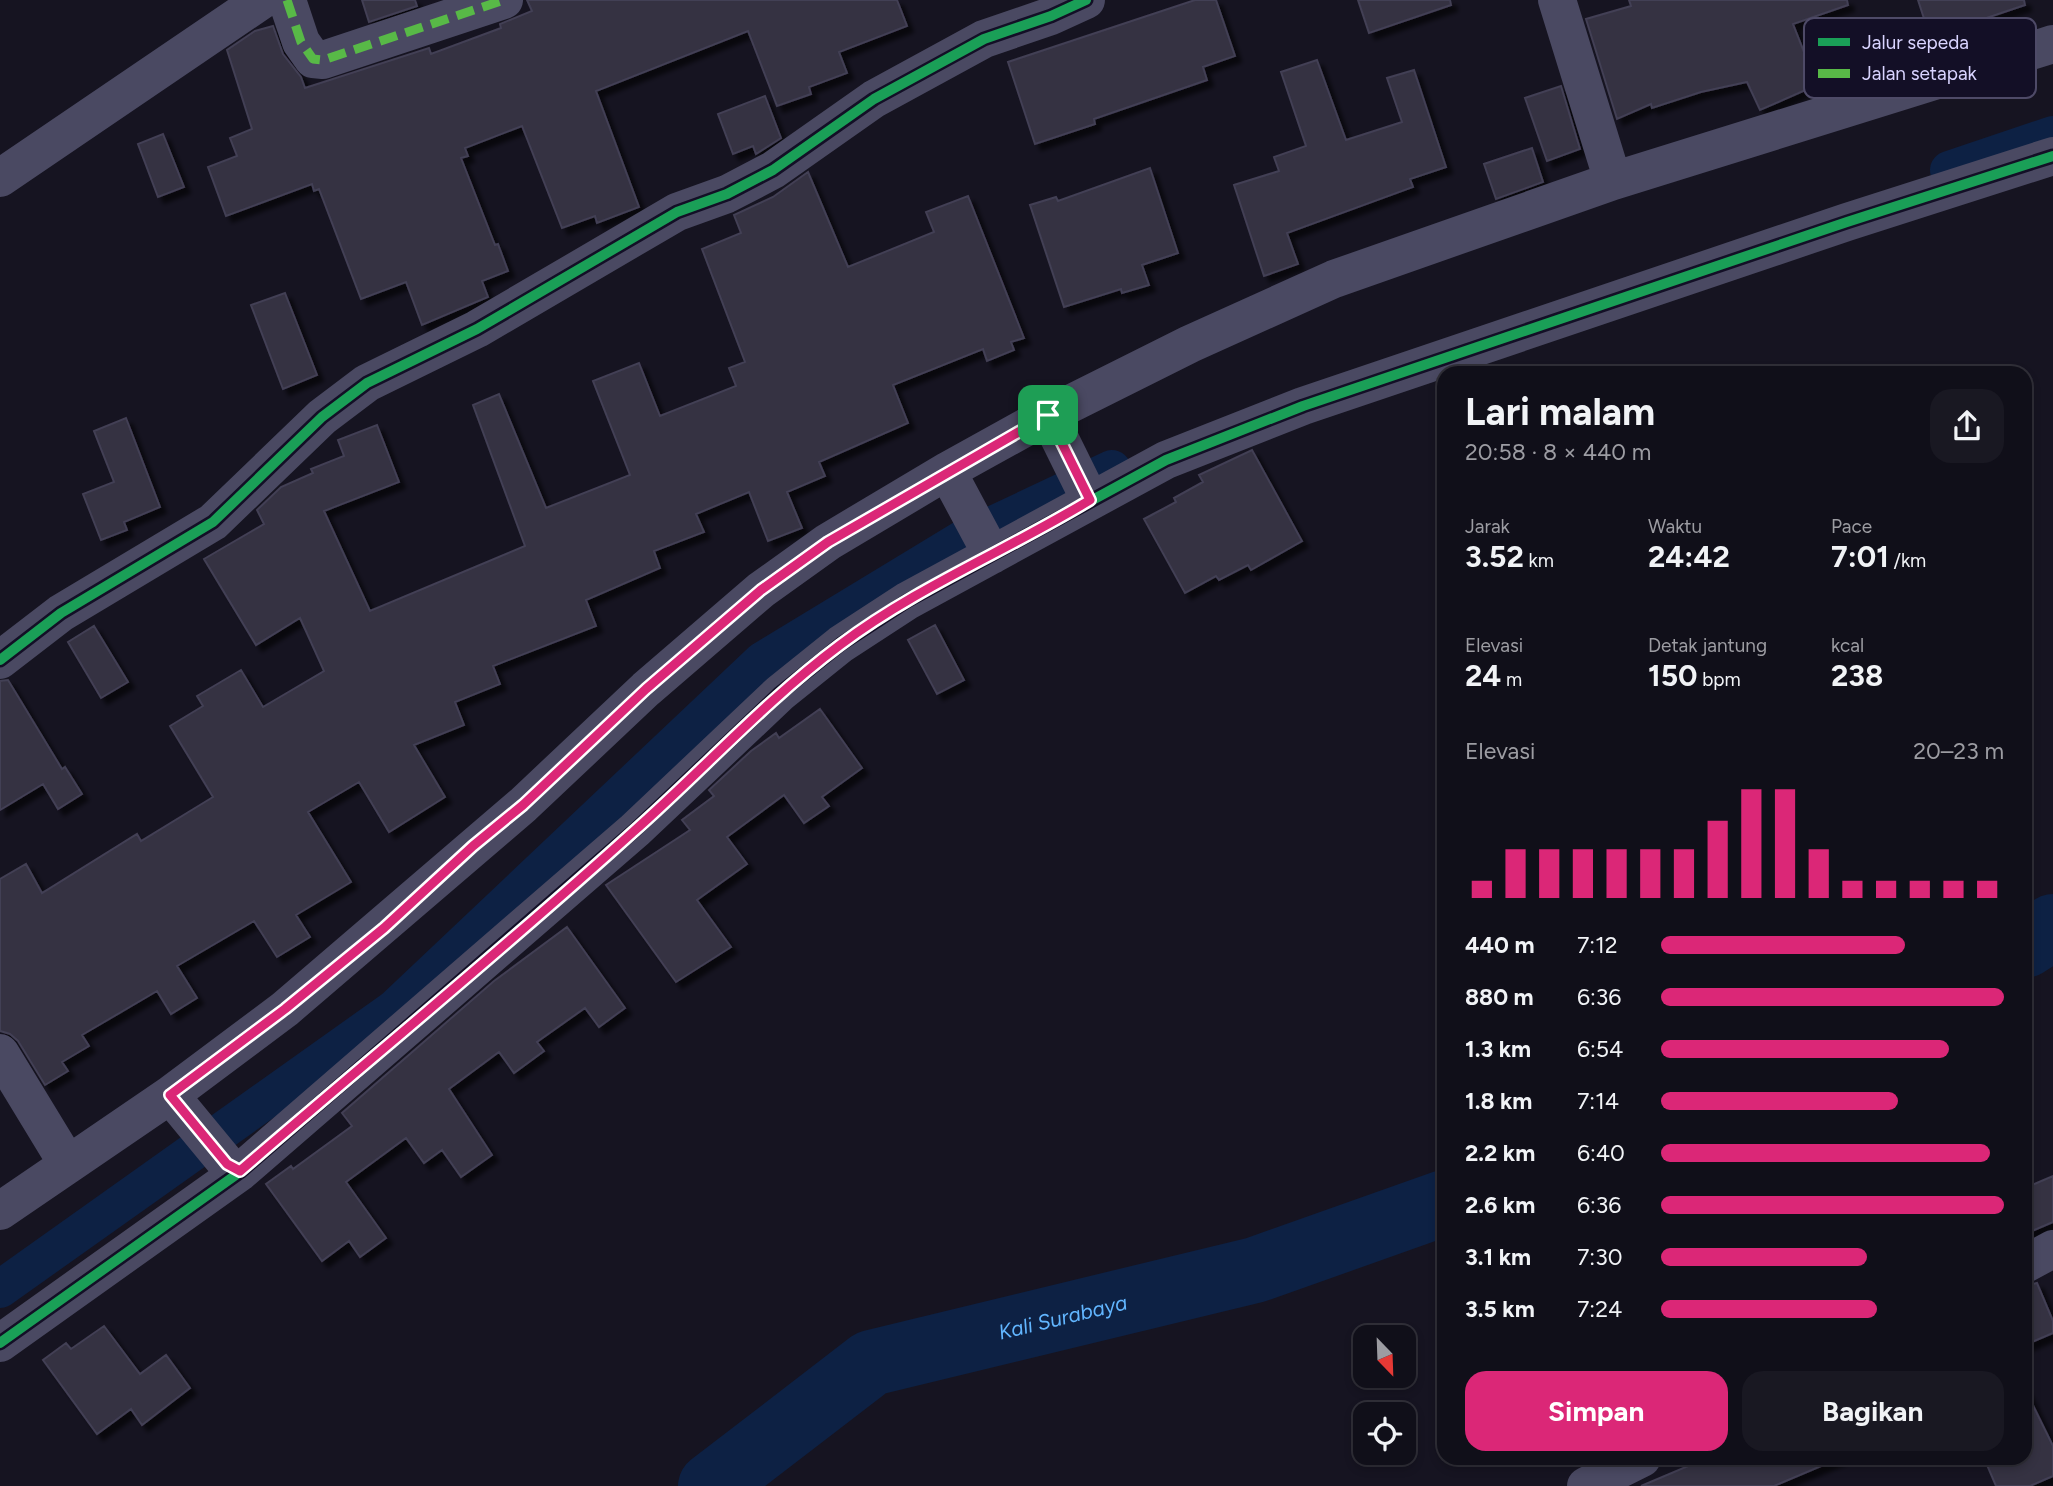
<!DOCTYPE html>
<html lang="id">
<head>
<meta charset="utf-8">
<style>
	:root { --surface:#100f19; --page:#191822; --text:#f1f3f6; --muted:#9c9ca2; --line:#302f38; --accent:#db2777 }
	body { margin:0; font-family:Figtree,sans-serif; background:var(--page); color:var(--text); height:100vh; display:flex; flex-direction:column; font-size:26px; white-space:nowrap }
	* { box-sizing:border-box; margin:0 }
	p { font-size:23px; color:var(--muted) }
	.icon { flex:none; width:38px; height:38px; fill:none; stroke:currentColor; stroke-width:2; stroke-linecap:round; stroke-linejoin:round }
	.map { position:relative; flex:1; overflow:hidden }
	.side { position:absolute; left:1437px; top:366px; width:595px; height:1099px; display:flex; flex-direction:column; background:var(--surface); border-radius:21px; box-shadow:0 4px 10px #0003,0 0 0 2px var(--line) }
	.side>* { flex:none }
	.needle { width:46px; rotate:157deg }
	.controls { position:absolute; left:1353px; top:1325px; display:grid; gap:14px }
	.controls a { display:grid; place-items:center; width:63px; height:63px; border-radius:14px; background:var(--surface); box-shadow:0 4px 10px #0003,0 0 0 2px var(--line); font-size:35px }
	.pin { position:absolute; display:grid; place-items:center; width:60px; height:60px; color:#fff; margin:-30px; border-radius:14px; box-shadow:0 4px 10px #0006 }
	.round { display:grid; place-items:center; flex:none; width:74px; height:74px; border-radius:21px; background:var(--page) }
	.headline { display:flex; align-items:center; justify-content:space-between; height:119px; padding:0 28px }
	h1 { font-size:38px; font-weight:700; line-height:52px }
	.figures { display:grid; grid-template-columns:repeat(3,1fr); gap:10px; height:119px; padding:7px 28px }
	.figures div { display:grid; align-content:center }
	.figures b { font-size:30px; font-weight:700 }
	.figures small { font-size:19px; font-weight:400 }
	.figures p { font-size:19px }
	.chart { height:196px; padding:14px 28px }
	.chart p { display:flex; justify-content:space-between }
	.chart svg { width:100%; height:126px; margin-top:7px; stroke:var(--accent); stroke-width:6 }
	.action { display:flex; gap:14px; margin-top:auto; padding:14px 28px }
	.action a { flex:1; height:80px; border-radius:21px; background:var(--accent); color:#fff; font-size:28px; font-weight:700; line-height:80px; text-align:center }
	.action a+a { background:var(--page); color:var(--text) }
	ul { padding:0 28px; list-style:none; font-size:23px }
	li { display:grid; grid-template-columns:112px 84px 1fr; align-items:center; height:52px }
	li i { height:18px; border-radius:9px; background:var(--accent) }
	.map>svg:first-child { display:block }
</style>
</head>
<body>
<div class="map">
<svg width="2053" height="1486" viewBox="0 0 2053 1486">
	<defs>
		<filter id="shadow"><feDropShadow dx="6" dy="6" stdDeviation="2" flood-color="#0009"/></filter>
	</defs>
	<rect width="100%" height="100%" fill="#161421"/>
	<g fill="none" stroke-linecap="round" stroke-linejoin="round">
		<path stroke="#0d2144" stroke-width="38" d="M1949,170L2053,135
			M0,1289L394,1009L762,661L963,539L1112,469"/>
		<g stroke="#0d2144" stroke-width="66">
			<path d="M2025,945L2053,927"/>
			<path id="s1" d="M711,1486L871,1363L1255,1270L1444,1203"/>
		</g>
	</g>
	<path fill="#343243" stroke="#433f54" stroke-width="2" filter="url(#shadow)" d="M362,0H415L417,6L369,22Z
		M527,0H897L907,26L839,52L847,73L809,87L811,94L777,106L748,31L596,91L639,207L597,223L595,216L562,228L522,126L465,148L468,156L461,158L495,245L498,244L508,271L482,281L488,297L422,325L406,282L361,299L319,189L314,191L312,184L226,216L208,167L237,156L230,138L252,129L227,50L255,31L273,26L283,54L301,77L305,88L429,48L431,54L501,28L500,24L532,11Z
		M1195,0H1216L1235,56L1203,67L1207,80L1094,119L1095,124L1035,144L1008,62Z
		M1358,0H1450L1451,5L1369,33Z
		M1629,0H1847L1848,5L1793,24L1817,85L1760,110L1747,82L1701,92L1652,108L1651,104L1617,119L1586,19L1631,6Z
		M1918,0H2024L2025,5L1930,37Z
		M1317,60L1346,140L1402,122L1387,78L1414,70L1446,167L1410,179L1413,187L1287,233L1298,264L1264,276L1234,185L1279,171L1274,157L1306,146L1281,72Z
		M1561,86L1580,149L1547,161L1525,98Z
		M765,96L781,138L756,154L753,146L733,154L718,114Z
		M163,134L184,187L158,197L138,144Z
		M1532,148L1543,182L1496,199L1484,164Z
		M1150,168L1178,253L1142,265L1149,285L1122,293L1121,289L1064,307L1030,205L1056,197L1058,201Z
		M808,172L848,267L934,232L926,212L968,196L1024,338L1011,342L1014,350L987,361L983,349L893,385L908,423L819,462L825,476L787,492L802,528L768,541L749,492L696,514L704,532L654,551L660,568L586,600L596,626L493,666L500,684L455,702L464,725L414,745L445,797L389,832L359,782L308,812L351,882L296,915L310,937L277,957L254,921L177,966L197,998L171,1014L157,991L82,1035L89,1046L62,1062L68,1071L45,1085L18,1041L10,1034L0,1031V879L26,864L42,893L137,834L141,841L213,797L170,726L203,706L197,696L241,670L263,707L324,671L300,618L256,645L204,559L264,524L257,510L281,487L313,473L311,469L344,456L338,440L377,425L399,482L324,511L370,611L525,546L473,405L499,394L546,508L630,475L593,381L639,363L660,416L736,386L729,368L745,362L702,249L741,233L734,215L773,197Z
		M285,293L317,375L283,389L251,305Z
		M126,418L160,507L124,522L127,530L101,540L83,494L114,482L94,431Z
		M1252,450L1302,541L1251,570L1248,565L1219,580L1216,576L1185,593L1144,519L1176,502L1174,498L1203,482L1199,475Z
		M935,625L964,680L937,694L908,640Z
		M94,626L128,682L101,698L68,642Z
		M8,680L62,769L65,767L82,794L58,809L43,784L0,810V681Z
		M820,709L862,768L822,797L829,806L804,823L784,795L727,837L747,864L697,900L731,947L676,982L606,885L690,830L682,820L714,796L709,790L751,751L776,733L779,738Z
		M567,927L625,1008L599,1027L585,1008L537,1042L544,1051L514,1073L499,1052L449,1089L492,1155L461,1177L442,1150L424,1163L406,1138L346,1182L386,1238L360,1257L349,1241L322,1261L266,1184L291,1166L293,1169L352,1126L342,1113L494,981Z
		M2053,1176V1222L2025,1234V1188Z
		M2037,1283L2053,1321V1333L2025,1345V1286Z
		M104,1326L140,1374L166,1355L190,1388L142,1425L131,1409L97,1434L43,1360L66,1343L71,1349Z
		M2025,1389L2053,1446V1476L2030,1486H1996L1984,1458H2025Z
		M1707,1458H1840L1774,1486H1641Z"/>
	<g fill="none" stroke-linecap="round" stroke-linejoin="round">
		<path stroke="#4a4962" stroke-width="38" d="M287,0L301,42L313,59L323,60L504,0
			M1557,0L1613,181
			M0,178L262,0
			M1048,415L1090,500
			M947,471L992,555
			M0,660L61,613L213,522L322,417L367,383L477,329L677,212L727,194L773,170L874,99L984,39L1051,16L1086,0
			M0,1053L67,1163
			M170,1095L227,1164L240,1172
			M0,1211L170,1095L285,1009L523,805L646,689L761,590L828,542L947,471L1048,415L1190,344L1334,279L1613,181L2053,44
			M2025,1264L2053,1249
			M0,1343L240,1172L635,830L780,693L841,644L907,601L1166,460L1303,406L1847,222L2053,156
			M1586,1486L1642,1458"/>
		<path stroke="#58b947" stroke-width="9" stroke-dasharray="18 9" stroke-linecap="butt" d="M287,0L301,42L313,59L323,60L504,0
			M1048,415L1090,500
			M170,1095L227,1164L240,1172"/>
		<defs>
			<path id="cycleway" d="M0,660L61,613L213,522L322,417L367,383L477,329L677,212L727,194L773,170L874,99L984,39L1051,16L1086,0
				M0,1343L240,1172L635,830L780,693L841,644L907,601L1166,460L1303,406L1847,222L2053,156"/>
		</defs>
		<use href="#cycleway" stroke="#130f26" stroke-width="15"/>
		<use href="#cycleway" stroke="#1a9f57" stroke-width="10"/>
	</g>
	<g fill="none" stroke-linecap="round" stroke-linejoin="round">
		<defs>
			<path id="route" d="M1048,415L1090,500C1008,550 917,587 840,645C765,701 703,770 633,832C505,948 371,1058 240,1171L227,1164L170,1095L285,1009L384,928L473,846L523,805L646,689L761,590L828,542Z"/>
		</defs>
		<use href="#route" stroke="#fff" stroke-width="14"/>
		<use href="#route" stroke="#db2777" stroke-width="9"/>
	</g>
	<g text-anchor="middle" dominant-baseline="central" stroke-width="7" stroke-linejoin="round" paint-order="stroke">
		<g font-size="21" font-style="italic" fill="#62b6ff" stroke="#130f26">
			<text stroke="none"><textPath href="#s1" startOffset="399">Kali Surabaya</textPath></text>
		</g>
	</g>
	<rect x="1804" y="18" width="232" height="80" rx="10" fill="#130f26" stroke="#4e4a67" stroke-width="2"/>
	<rect x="1818" y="38" width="32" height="8" fill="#1a9f57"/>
	<rect x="1818" y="69" width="32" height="9" fill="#58b947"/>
	<g font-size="19" fill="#d9d4ff">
		<text x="1862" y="49">Jalur sepeda</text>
		<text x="1862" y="80">Jalan setapak</text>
	</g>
</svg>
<div class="controls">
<a><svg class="needle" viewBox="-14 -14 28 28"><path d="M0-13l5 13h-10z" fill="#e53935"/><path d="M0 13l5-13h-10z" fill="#9c9ca2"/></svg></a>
<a><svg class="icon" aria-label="locate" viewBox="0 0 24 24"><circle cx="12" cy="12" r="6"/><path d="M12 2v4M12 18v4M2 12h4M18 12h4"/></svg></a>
</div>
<div class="pin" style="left:1048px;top:415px;background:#1e9e55"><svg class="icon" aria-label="arrive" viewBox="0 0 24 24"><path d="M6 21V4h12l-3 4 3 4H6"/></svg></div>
<section class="side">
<div class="headline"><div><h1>Lari malam</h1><p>20:58 · 8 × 440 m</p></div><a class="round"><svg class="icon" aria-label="share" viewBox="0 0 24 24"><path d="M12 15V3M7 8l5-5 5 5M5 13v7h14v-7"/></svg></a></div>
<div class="figures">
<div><p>Jarak</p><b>3.52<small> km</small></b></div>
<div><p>Waktu</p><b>24:42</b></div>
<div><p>Pace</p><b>7:01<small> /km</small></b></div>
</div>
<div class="figures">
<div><p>Elevasi</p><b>24<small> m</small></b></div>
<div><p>Detak jantung</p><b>150<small> bpm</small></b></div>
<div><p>kcal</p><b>238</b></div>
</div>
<div class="chart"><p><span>Elevasi</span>20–23 m</p>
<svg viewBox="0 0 160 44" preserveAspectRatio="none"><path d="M5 44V38M15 44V27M25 44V27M35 44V27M45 44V27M55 44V27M65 44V27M75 44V17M85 44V6M95 44V6M105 44V27M115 44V38M125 44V38M135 44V38M145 44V38M155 44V38"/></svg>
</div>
<ul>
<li><b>440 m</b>7:12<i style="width:71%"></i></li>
<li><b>880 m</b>6:36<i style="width:100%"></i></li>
<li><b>1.3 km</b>6:54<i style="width:84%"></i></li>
<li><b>1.8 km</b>7:14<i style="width:69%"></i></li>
<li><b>2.2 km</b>6:40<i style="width:96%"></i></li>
<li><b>2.6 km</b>6:36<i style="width:100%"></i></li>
<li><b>3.1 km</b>7:30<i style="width:60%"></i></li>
<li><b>3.5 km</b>7:24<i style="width:63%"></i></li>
</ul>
<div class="action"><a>Simpan</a><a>Bagikan</a></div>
</section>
</div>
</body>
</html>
